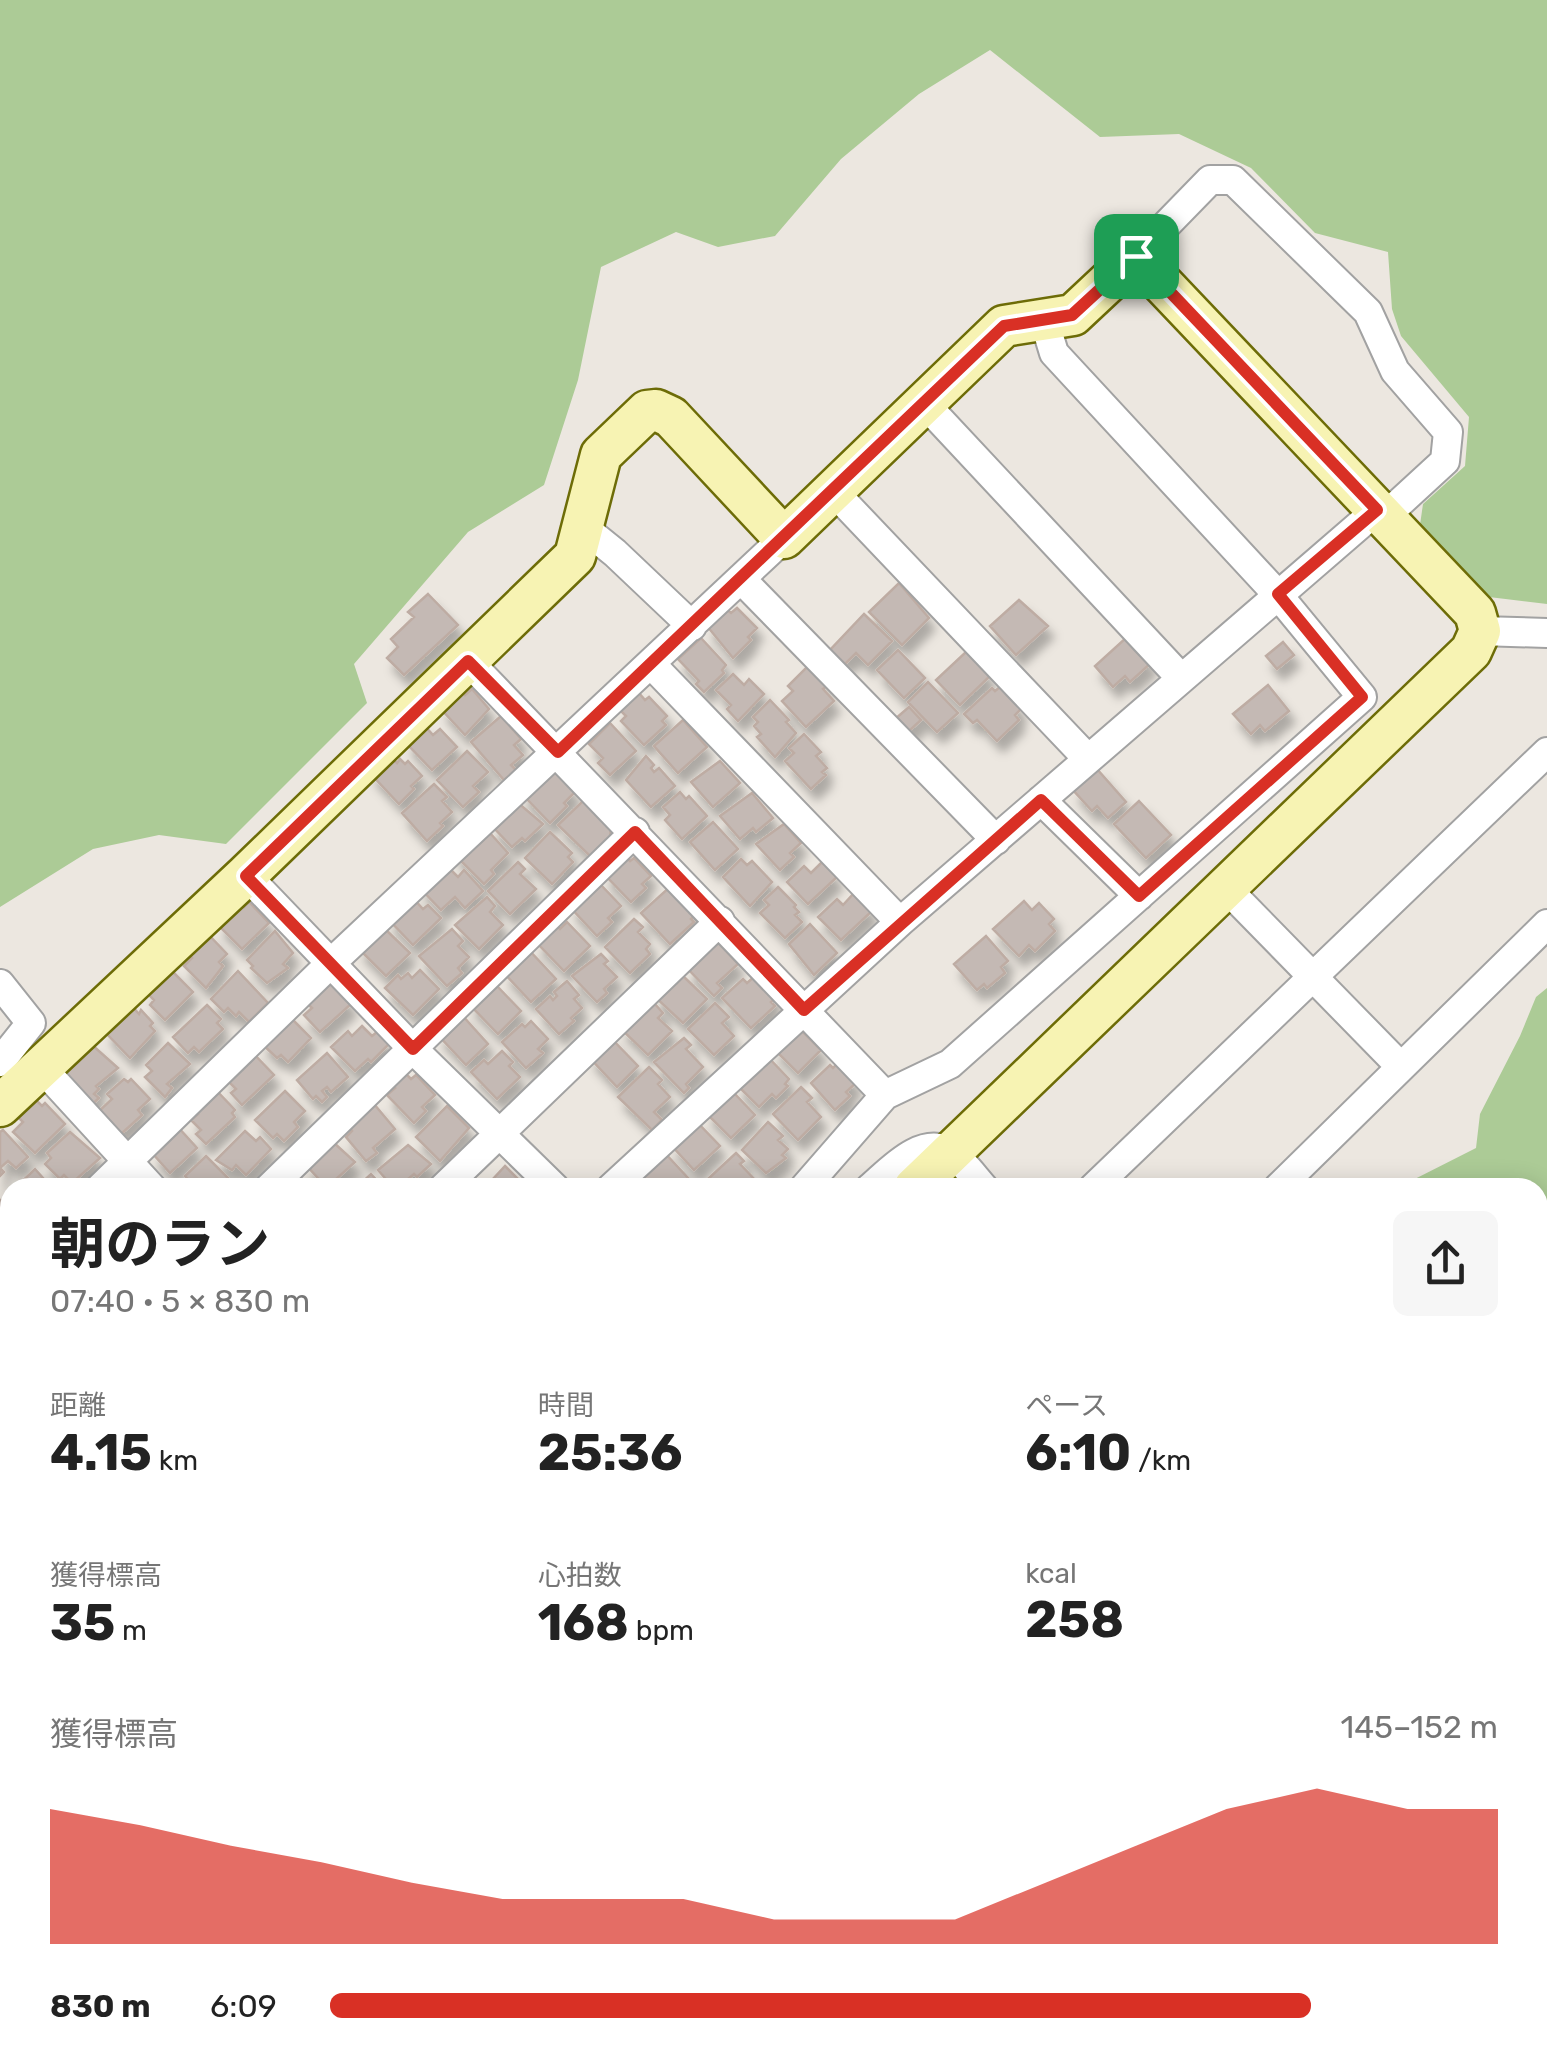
<!DOCTYPE html>
<html lang="ja">
<head>
<meta charset="utf-8">
<style>
	:root { --surface:#fff; --page:#f6f6f6; --text:#222; --muted:#767676; --accent:#d93025 }
	body { margin:0; font-family:Rubik,"Noto Sans JP",sans-serif; background:var(--page); color:var(--text); height:100vh; display:flex; flex-direction:column; font-size:38px; white-space:nowrap }
	* { box-sizing:border-box; margin:0 }
	p { font-size:32px; color:var(--muted) }
	.icon { flex:none; width:55px; height:55px; fill:none; stroke:currentColor; stroke-width:2; stroke-linecap:round; stroke-linejoin:round }
	.map { position:relative; flex:1; overflow:hidden }
	.side { position:absolute; left:0px; top:1178px; width:1548px; height:888px; display:flex; flex-direction:column; background:var(--surface); border-radius:30px 30px 0 0; box-shadow:0 5px 25px #0003 }
	.side>* { flex:none }
	.pin { position:absolute; display:grid; place-items:center; width:85px; height:85px; color:#fff; margin:-42px; border-radius:20px; box-shadow:0 5px 15px #0006 }
	.round { display:grid; place-items:center; flex:none; width:105px; height:105px; border-radius:15px; background:var(--page) }
	.summary { display:flex; align-items:center; justify-content:space-between; height:170px; padding:0 50px }
	h1 { font-size:55px; font-weight:700; line-height:75px }
	.metrics { display:grid; grid-template-columns:repeat(3,1fr); gap:15px; height:170px; padding:10px 50px }
	.metrics div { display:grid; align-content:center }
	.metrics b { font-size:50px; font-weight:700 }
	.metrics small { font-size:28px; font-weight:400 }
	.metrics p { font-size:28px }
	.chart { height:280px; padding:20px 50px }
	.chart p { display:flex; justify-content:space-between }
	.chart svg { width:100%; height:180px; margin-top:10px; fill:var(--accent); opacity:.7 }
	ul { padding:0 50px; list-style:none; font-size:32px }
	li { display:grid; grid-template-columns:160px 120px 1fr; align-items:center; height:75px }
	li i { height:25px; border-radius:12px; background:var(--accent) }
	.map>svg:first-child { display:block }
</style>
</head>
<body>
<div class="map">
<svg width="1547" height="2063" viewBox="0 0 1547 2063">
	<defs>
		<filter id="shadow"><feDropShadow dx="6" dy="11" stdDeviation="5" flood-color="#0004"/></filter>
	</defs>
	<rect width="100%" height="100%" fill="#ece7e0"/>
	<path fill="#accb96" d="M0,0H1547V604L1489,597L1420,525L1423,504L1465,466L1469,417L1401,336L1392,309L1388,252L1315,233L1251,168L1179,134L1100,137L990,50L919,94L841,159L775,236L718,247L676,232L601,267L578,380L544,485L468,532L354,664L367,703L226,844L159,835L93,849L0,907Z
		M1547,988V1259L1538,1270V1188L1399,1187L1476,1148L1480,1114L1520,1036L1536,997Z
		M1547,1728V2063H1173L1174,2055H1538V1732Z
		M154,2055H309V2063H142Z"/>
	<g fill="none" stroke-linecap="round" stroke-linejoin="round">
		<path stroke="#a1d4da" stroke-width="48" d="M1538,1720L1547,1716
			M877,2063L878,2055"/>
	</g>
	<path fill="#c4b9b4" stroke="#beaca3" stroke-width="2.5" filter="url(#shadow)" d="M899,583L929,618L902,645L869,612Z
		M428,594L458,625L404,675L387,658L398,647L391,639L414,617L408,612Z
		M1019,600L1048,626L1016,655L990,626Z
		M737,608L757,628L748,637L751,640L733,658L707,626L726,609L731,613Z
		M864,614L892,641L868,665L856,653L845,664L830,650Z
		M1127,637L1151,663L1130,682L1125,676L1113,687L1095,666Z
		M701,638L726,665L722,670L724,673L704,692L696,684L699,681L678,659Z
		M1283,642L1294,655L1277,669L1266,656Z
		M898,650L925,678L904,698L877,670Z
		M967,651L990,676L960,705L936,680Z
		M808,666L827,686L823,689L834,701L806,727L782,701L793,691L788,686Z
		M733,674L744,685L749,679L764,694L738,721L727,709L731,705L716,690Z
		M928,682L958,713L937,732L908,702Z
		M1268,685L1289,711L1265,731L1260,725L1251,734L1233,714Z
		M1000,687L1021,709L1015,715L1019,720L997,741L977,720L973,723L964,714L992,688L995,691Z
		M472,689L489,709L465,735L441,709L461,690L465,695Z
		M639,693L645,700L649,697L667,716L662,721L666,725L644,745L621,721L626,716L620,710Z
		M770,700L789,720L786,722L796,733L775,757L757,737L761,734L754,726L758,722L753,717Z
		M909,707L921,720L908,732L895,719Z
		M501,716L521,739L514,745L523,755L511,765L516,770L504,780L471,742Z
		M683,720L707,747L678,773L654,746Z
		M610,723L636,751L610,775L598,763L603,758L589,744Z
		M424,725L433,735L440,729L457,747L432,770L406,743Z
		M804,734L821,752L816,756L827,768L822,772L826,775L811,789L785,761L794,753L789,748Z
		M467,751L488,772L473,786L479,792L463,807L437,780Z
		M389,755L397,763L400,759L405,764L408,761L422,776L411,786L414,789L399,804L370,773Z
		M646,756L654,765L651,768L654,772L659,768L675,786L651,807L626,780Z
		M720,761L740,783L713,807L691,782Z
		M1097,769L1126,802L1108,818L1097,806L1092,811L1073,790Z
		M553,770L575,792L564,803L567,806L550,823L521,793Z
		M434,784L447,797L442,801L452,812L440,823L443,826L427,841L402,813Z
		M680,792L686,799L689,796L707,816L682,839L665,820L670,815L663,807Z
		M752,793L773,818L756,832L753,828L740,839L720,816Z
		M585,799L611,825L610,839L591,857L558,825Z
		M1139,801L1171,835L1146,858L1114,824Z
		M517,802L543,824L525,841L522,838L512,847L492,826Z
		M713,822L738,849L715,870L690,842Z
		M784,824L801,843L790,853L794,857L780,870L756,844Z
		M550,832L572,853L568,857L573,862L552,884L525,858Z
		M490,833L508,853L491,870L494,874L484,884L453,853L472,836L480,843Z
		M624,855L630,861L634,858L651,876L642,884L646,888L631,902L604,874Z
		M741,859L747,865L752,861L772,882L750,906L723,877Z
		M518,862L525,869L520,874L536,889L510,914L488,891Z
		M822,862L837,877L808,904L787,882L804,866L811,873Z
		M449,868L458,877L464,870L483,891L465,908L455,897L441,910L419,887Z
		M601,885L621,906L608,918L612,922L597,936L570,907L586,891L590,895Z
		M672,885L697,913L691,919L694,922L670,944L641,913Z
		M778,887L796,905L794,907L799,912L795,915L802,922L785,938L760,913L769,905L764,900Z
		M854,893L872,911L841,940L818,917L837,899L843,905Z
		M412,897L423,909L428,905L441,918L413,945L388,919Z
		M487,897L495,906L490,912L503,925L479,949L455,925Z
		M1024,901L1032,910L1039,903L1054,919L1049,924L1055,931L1035,951L1029,945L1019,956L993,929Z
		M249,902L269,923L242,949L218,925L240,903L244,907Z
		M634,919L643,927L638,932L650,944L646,949L650,954L630,973L605,947Z
		M567,922L590,946L564,971L536,942L555,923L560,929Z
		M810,924L837,953L814,975L789,944Z
		M384,928L410,953L386,976L358,948Z
		M452,929L463,941L458,946L469,957L458,968L462,973L447,986L419,956Z
		M275,931L293,953L283,964L288,968L267,983L251,968L253,966L247,960Z
		M207,933L227,954L219,962L223,966L206,988L184,966L192,958L187,952Z
		M986,936L1008,961L1001,967L1005,973L987,988L984,984L977,990L954,964Z
		M717,941L738,964L717,983L722,988L714,996L687,968Z
		M529,950L556,979L531,1002L504,973Z
		M601,954L608,961L604,964L617,977L604,989L607,993L597,1002L572,976Z
		M168,967L193,992L165,1020L150,1005L154,1000L147,993Z
		M420,970L439,989L413,1015L385,988L398,975L401,979L408,973L412,978Z
		M238,971L268,1003L249,1022L239,1012L236,1016L228,1008L224,1012L211,999Z
		M683,976L707,999L683,1023L654,996L672,977L677,983Z
		M755,976L776,998L771,1002L775,1006L751,1028L722,998L743,979L747,983Z
		M329,980L351,1004L320,1032L304,1015L312,1008L306,1002Z
		M567,981L579,995L574,999L582,1008L571,1018L574,1021L559,1034L536,1009L550,996L553,1000L557,996L554,992Z
		M497,986L521,1011L498,1034L469,1004L486,988L491,992Z
		M654,1003L663,1013L658,1018L672,1031L648,1055L620,1028Z
		M715,1003L729,1017L722,1023L734,1036L714,1055L688,1029Z
		M207,1005L221,1019L217,1023L223,1029L199,1052L194,1047L188,1053L173,1037Z
		M132,1006L139,1014L141,1010L153,1023L150,1026L155,1031L130,1058L105,1032Z
		M461,1014L488,1044L466,1065L438,1035Z
		M288,1015L311,1038L288,1062L281,1055L277,1058L261,1043Z
		M531,1021L548,1039L538,1049L543,1053L526,1068L502,1042L522,1024L525,1027Z
		M362,1026L372,1036L377,1032L389,1044L371,1062L368,1059L355,1071L331,1047L348,1031L352,1036Z
		M802,1031L821,1050L798,1073L773,1048Z
		M610,1037L638,1066L617,1087L589,1057Z
		M684,1038L691,1045L686,1049L703,1067L686,1084L689,1088L684,1093L654,1062Z
		M168,1043L190,1064L167,1084L172,1088L165,1097L145,1077L152,1071L146,1065Z
		M91,1044L118,1068L96,1086L99,1089L94,1094L99,1098L88,1108L62,1071Z
		M502,1051L513,1062L509,1066L520,1077L497,1099L471,1072L484,1060L488,1064Z
		M252,1052L274,1075L242,1105L231,1093L236,1089L225,1078Z
		M327,1053L348,1077L331,1092L327,1087L322,1091L327,1097L322,1102L316,1096L313,1099L297,1080Z
		M767,1056L789,1079L785,1084L788,1086L776,1098L772,1094L759,1107L737,1085Z
		M838,1063L856,1083L846,1092L850,1096L835,1110L811,1083L830,1065L833,1068Z
		M649,1067L662,1080L658,1084L670,1097L654,1112L662,1120L652,1130L618,1097Z
		M403,1071L411,1079L416,1075L435,1095L422,1107L426,1111L414,1123L387,1095L395,1088L390,1084Z
		M124,1079L128,1082L131,1079L150,1099L138,1110L142,1115L120,1135L98,1112L112,1099L107,1094Z
		M801,1087L812,1098L807,1102L821,1117L798,1140L773,1114Z
		M216,1090L235,1110L232,1113L235,1117L206,1144L196,1134L201,1130L191,1120L198,1114L195,1110Z
		M285,1091L305,1111L294,1122L298,1127L284,1141L277,1134L273,1138L255,1120Z
		M734,1093L755,1115L731,1138L706,1113L724,1094L728,1099Z
		M36,1100L42,1106L45,1103L65,1124L35,1153L13,1132L23,1122L18,1117Z
		M374,1104L395,1129L373,1148L377,1153L366,1161L346,1137L352,1131L348,1126Z
		M447,1106L469,1128L440,1161L416,1137Z
		M696,1121L720,1146L694,1170L671,1145Z
		M768,1122L783,1136L778,1140L788,1149L782,1155L786,1158L766,1173L742,1150Z
		M177,1126L197,1148L170,1173L153,1154Z
		M3,1130L28,1157L16,1168L8,1161L0,1168L4,1172L0,1176V1132Z
		M245,1131L256,1141L260,1137L271,1149L246,1175L236,1165L232,1170L216,1160Z
		M70,1132L100,1158L72,1183L64,1175L60,1179L45,1164L51,1158L47,1153Z
		M333,1142L355,1162L335,1180L339,1184L327,1188L307,1166Z
		M408,1145L431,1164L417,1177L414,1174L408,1179L412,1183L407,1188L397,1180L391,1185L378,1170Z
		M663,1151L688,1178L680,1185L682,1188H647L636,1175Z
		M736,1153L744,1161L740,1164L757,1182L751,1188H715L708,1179Z
		M206,1156L230,1180L222,1188H196L185,1176Z
		M505,1166L520,1181L513,1188H481L487,1181L491,1185L495,1181L493,1179Z
		M35,1169L52,1188H15Z
		M371,1174L384,1188H356Z
		M0,1200L10,1210V1231L0,1240Z
		M10,1290V1334L8,1336L0,1327V1294Z
		M10,1360V1408L0,1401V1370Z
		M9,1524L10,1569L1,1577L0,1532Z
		M1547,1546V1579L1538,1572L1541,1567L1538,1558Z
		M10,1617V1660L0,1650V1627Z
		M10,1685V1728L8,1730L0,1722V1694Z
		M0,1809L10,1820V1838L0,1847Z
		M35,2055H51L56,2063H29L27,2060Z
		M370,2055H391L386,2063H365Z
		M700,2055H729L728,2061L742,2063H700Z"/>
	<g fill="none" stroke-linecap="round" stroke-linejoin="round">
		<defs>
			<path id="street" d="M1136,256L1210,180H1233L1368,312L1395,371L1448,432L1445,461L1384,517
				M924,403L1181,678
				M833,491L1088,759
				M584,528L615,553L692,626
				M741,579L996,840
				M1480,631L1547,633
				M468,661L885,1095
				M651,664L900,922
				M1041,800L1139,896
				M246,875L413,1049L555,1188
				M1225,887L1401,1067
				M0,984L31,1023L0,1062
				M42,1068L152,1188
				M100,1188L331,963L784,538
				M269,1188L635,832
				M443,1188L720,921
				M611,1188L900,922L1377,510
				M804,1188L885,1095L950,1064L1362,697L1278,595L1054,353L1044,320
				M870,1188C890,1171 922,1134 951,1153C963,1161 974,1177 984,1188
				M1093,1188L1547,752
				M1278,1188L1547,924
				M0,1284L10,1274
				M0,1448L10,1439
				M0,1498L10,1509
				M0,1613L10,1604
				M0,1781L10,1772
				M0,1992L3,1982L10,1977
				M0,2062L1,2063
				M111,2063L122,2055
				M1068,2063L1078,2055"/>
			<path id="secondary" d="M0,1106L246,875L575,556L601,455L647,411L656,410L671,417L784,538L1004,326L1073,315L1136,256L1475,613L1480,631L1471,651L914,1188
				M0,2013L10,2010"/>
			<path id="primary" d="M1538,1512L1547,1507
				M532,2063L546,2055"/>
		</defs>
		<use href="#street" stroke="#a2a2a2" stroke-width="32"/>
		<use href="#secondary" stroke="#6d6c07" stroke-width="45"/>
		<use href="#primary" stroke="#8f5003" stroke-width="50"/>
		<use href="#street" stroke="#fff" stroke-width="28"/>
		<use href="#secondary" stroke="#f7f3b3" stroke-width="40"/>
		<use href="#primary" stroke="#f9c498" stroke-width="45"/>
	</g>
	<g fill="none" stroke-linecap="round" stroke-linejoin="round">
		<defs>
			<path id="route" d="M1136,256L1377,510L1278,594L1362,697L1139,896L1041,800L804,1010L635,832L413,1049L246,876L468,661L558,752L1004,326L1072,315Z"/>
		</defs>
		<use href="#route" stroke="#fff" stroke-width="20"/>
		<use href="#route" stroke="#d93025" stroke-width="12"/>
	</g>
</svg>
<div class="pin" style="left:1136px;top:256px;background:#1e9e55"><svg class="icon" aria-label="arrive" viewBox="0 0 24 24"><path d="M6 21V4h12l-3 4 3 4H6"/></svg></div>
<section class="side">
<div class="summary"><div><h1>朝のラン</h1><p>07:40 · 5 × 830 m</p></div><a class="round"><svg class="icon" aria-label="share" viewBox="0 0 24 24"><path d="M12 15V3M7 8l5-5 5 5M5 13v7h14v-7"/></svg></a></div>
<div class="metrics">
<div><p>距離</p><b>4.15<small> km</small></b></div>
<div><p>時間</p><b>25:36</b></div>
<div><p>ペース</p><b>6:10<small> /km</small></b></div>
</div>
<div class="metrics">
<div><p>獲得標高</p><b>35<small> m</small></b></div>
<div><p>心拍数</p><b>168<small> bpm</small></b></div>
<div><p>kcal</p><b>258</b></div>
</div>
<div class="chart"><p><span>獲得標高</span>145–152 m</p>
<svg viewBox="0 0 160 44" preserveAspectRatio="none"><path d="M0 44V11L10 15L20 20L30 24L40 29L50 33L60 33L70 33L80 38L90 38L100 38L110 29L120 20L130 11L140 6L150 11L160 11V44z"/></svg>
</div>
<ul>
<li><b>830 m</b>6:09<i style="width:84%"></i></li>
</ul>
</section>
</div>
</body>
</html>
